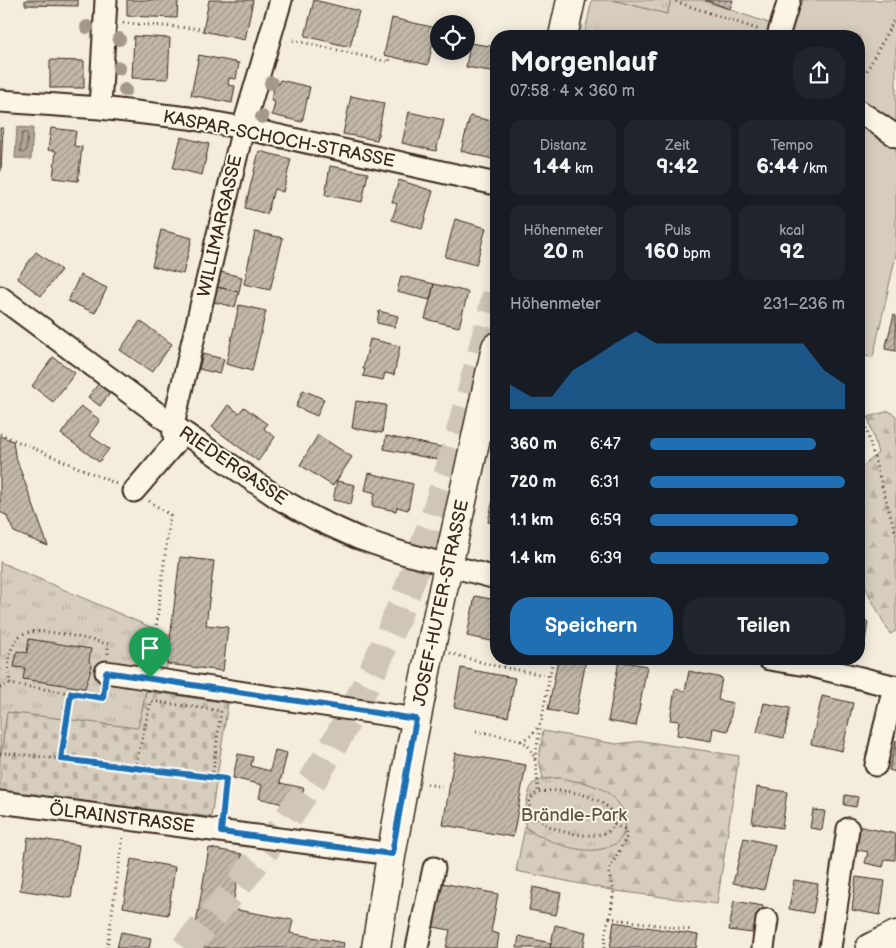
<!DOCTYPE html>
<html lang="de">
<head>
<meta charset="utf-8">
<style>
	:root { --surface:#171b24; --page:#20242c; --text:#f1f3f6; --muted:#9ea1a6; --accent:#1f6fb2 }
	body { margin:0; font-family:"Balsamiq Sans",sans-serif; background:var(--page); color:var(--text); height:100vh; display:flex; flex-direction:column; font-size:19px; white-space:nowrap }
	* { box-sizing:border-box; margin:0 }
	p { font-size:16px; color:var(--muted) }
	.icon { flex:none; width:28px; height:28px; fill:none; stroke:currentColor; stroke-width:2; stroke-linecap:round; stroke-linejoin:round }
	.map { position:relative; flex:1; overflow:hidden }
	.side { position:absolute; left:490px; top:30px; width:375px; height:635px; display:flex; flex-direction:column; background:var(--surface); border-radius:20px; box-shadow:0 2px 12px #0003 }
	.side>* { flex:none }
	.controls { position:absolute; left:430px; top:15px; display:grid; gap:10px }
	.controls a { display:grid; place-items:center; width:45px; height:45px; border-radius:50%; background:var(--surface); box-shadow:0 2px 12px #0003; font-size:25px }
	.pin { position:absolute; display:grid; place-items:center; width:42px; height:42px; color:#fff; margin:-51px -21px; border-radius:50% 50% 50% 0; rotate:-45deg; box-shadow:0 0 5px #0007 }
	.pin .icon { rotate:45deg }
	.round { display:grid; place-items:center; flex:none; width:52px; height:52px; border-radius:20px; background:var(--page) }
	.headline { display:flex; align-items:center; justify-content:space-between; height:85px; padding:0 20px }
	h1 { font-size:28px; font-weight:700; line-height:38px }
	.figures { display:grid; grid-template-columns:repeat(3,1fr); gap:8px; height:85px; padding:5px 20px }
	.figures div { display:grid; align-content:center; border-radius:12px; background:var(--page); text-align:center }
	.figures b { font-size:21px; font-weight:700 }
	.figures small { font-size:14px; font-weight:400 }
	.figures p { font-size:14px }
	.chart { height:140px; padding:10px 20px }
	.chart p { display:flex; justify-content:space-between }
	.chart svg { width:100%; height:90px; margin-top:5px; fill:var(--accent); opacity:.7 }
	.action { display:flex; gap:10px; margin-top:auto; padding:10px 20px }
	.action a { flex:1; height:58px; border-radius:20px; background:var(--accent); color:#fff; font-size:20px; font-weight:700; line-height:58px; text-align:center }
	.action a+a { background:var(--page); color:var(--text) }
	ul { padding:0 20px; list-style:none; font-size:16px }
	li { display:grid; grid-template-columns:80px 60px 1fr; align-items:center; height:38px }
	li i { height:12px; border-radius:6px; background:var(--accent) }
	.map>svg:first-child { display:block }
</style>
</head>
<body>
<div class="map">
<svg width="896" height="948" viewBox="0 0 896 948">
	<defs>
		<pattern id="forest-firs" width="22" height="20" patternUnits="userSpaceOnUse" patternTransform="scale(1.25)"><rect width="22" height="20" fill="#d6cdbd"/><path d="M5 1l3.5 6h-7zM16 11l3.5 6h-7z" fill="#b9b0a2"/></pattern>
		<pattern id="cemetery-stones" width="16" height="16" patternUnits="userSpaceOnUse" patternTransform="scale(1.25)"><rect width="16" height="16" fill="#d6cdbd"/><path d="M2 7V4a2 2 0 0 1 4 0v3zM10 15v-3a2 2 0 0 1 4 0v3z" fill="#b9b0a2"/></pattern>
		<pattern id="park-tufts" width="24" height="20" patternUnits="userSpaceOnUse" patternTransform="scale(1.25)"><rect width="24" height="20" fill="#d6cdbd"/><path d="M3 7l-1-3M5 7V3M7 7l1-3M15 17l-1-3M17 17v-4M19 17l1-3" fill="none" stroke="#b9b0a2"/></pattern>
		<pattern id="building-hatch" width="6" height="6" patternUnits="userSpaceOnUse" patternTransform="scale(1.25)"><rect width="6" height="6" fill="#c3b9aa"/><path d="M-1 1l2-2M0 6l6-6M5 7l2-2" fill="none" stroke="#a0978a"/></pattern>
	</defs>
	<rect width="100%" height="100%" fill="#f4eddd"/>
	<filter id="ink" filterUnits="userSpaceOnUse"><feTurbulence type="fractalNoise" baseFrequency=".02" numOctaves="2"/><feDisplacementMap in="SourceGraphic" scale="10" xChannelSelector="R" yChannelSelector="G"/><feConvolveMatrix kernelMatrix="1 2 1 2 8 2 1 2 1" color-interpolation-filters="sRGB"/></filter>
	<g filter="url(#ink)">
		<path fill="#d6cdbd" stroke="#887c6e" d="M592,0H613L667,14L671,0H702L783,28L794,0H896V255L873,357L859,356V36H584Z"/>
		<path fill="url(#forest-firs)" stroke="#887c6e" d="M889,411L896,416V631L890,634L868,593L859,565V470L878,453L868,417Z
			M543,731L616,744L643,741L739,756L717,904L616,891L516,871L525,827L538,836H623L626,822L623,809L560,778L543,779L539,760Z"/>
		<path fill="url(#cemetery-stones)" stroke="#887c6e" d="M146,691L228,703L211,817L0,791V753H1L7,712L138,727Z"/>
		<path fill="url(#park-tufts)" stroke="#887c6e" d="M613,0H671L667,14Z
			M0,562L171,636L163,694L146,691L138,728L7,712L1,754L0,753Z
			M560,778C573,781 586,782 597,787C614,794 628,810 625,828C623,835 621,840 615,844C588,860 548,842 525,827C525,812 526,798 532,784L543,779Z"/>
		<path fill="#b0a596" stroke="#817466" d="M17,127L33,128L31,159L15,158Z"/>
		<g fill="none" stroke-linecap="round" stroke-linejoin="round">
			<path stroke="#6a5b4e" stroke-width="1" d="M26,133L28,135L26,151L23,153L20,151L22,134Z"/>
		</g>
		<path fill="url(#building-hatch)" stroke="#3b2a1e" d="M25,0H78V6L25,5Z
			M127,0H178L177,18L127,16Z
			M209,0H253L245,40L203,31Z
			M314,0L359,11L350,47L305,36Z
			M705,0H733L730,9Z
			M392,18L436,28L428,65L384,55Z
			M134,36L170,38L168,79L132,78Z
			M470,43L496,47V72L466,67Z
			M199,55L239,63L236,79L229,78L228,85L235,86L232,103L191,95Z
			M50,60L84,61V88H50Z
			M280,80L310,87L302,122L272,115L275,102L271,101L275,84L278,85Z
			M351,96L384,103L377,140L343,134Z
			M409,112L444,120L436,151L402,143Z
			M470,116L496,122V160L461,151Z
			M0,128H3L1,171H0Z
			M51,128L76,131L74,146L82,147L78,181L53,178L56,151L48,150Z
			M181,137L209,144L202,175L173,168Z
			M259,151L291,159L283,192L274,189L267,214L245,208Z
			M330,166L368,173L362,202L325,195Z
			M399,180L433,191L422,229L392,220L397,204L392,202Z
			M455,219L486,228L476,265L445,257Z
			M161,230L192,238L183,274L152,266Z
			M255,232L283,238L270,290L244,284Z
			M36,252L61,270L41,296L17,278Z
			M221,272L242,277L239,292L217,287Z
			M80,275L107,288L95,313L68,301Z
			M401,276L434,284L430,300L397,292Z
			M434,284L468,292L459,327L425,319Z
			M217,287L239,292L235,307L214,302Z
			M239,305L266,311L252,371L226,364Z
			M379,311L398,316L395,327L377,323Z
			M894,315L896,316V351L885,349Z
			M140,321L172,344L152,372L120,350Z
			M370,339L400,346L394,375L385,373L383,380L363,376L365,369H363Z
			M203,354L224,359L220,374L199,369Z
			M53,357L75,373L53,402L32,386Z
			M99,383L111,392L100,406L88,397Z
			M303,390L324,399L317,416L296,407Z
			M356,401L386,405L382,433L352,428Z
			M228,405L239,413L244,407L267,424L264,429L275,437L258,461L212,427Z
			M81,406L100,420L89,435L109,449L99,462L61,434Z
			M318,435L352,457L333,486L300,465Z
			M0,436L13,441L15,455L48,546L14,532L6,515L0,512Z
			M386,436L446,448L444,461L384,449Z
			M369,473L413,484L408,510L397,507L396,511L372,506L375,493L365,490Z
			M337,481L355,485L351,504L333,500Z
			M496,487V524L488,522Z
			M180,557L214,561L206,625L228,627L223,671L167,664Z
			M475,596L496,600V642L467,636Z
			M859,621L868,622L864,647L859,646Z
			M29,639L91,649L89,661L92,666L85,688L23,679L25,668L14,667L17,651L27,653Z
			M558,659H586L576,715L548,710Z
			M619,661L647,666L636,726L608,721Z
			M461,668L515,678L508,717L454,707Z
			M689,671L722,678L718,700L733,703L728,731L713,728L711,741L677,735L679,721L670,720L675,689L685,691Z
			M822,696L853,703L842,751L811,744Z
			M764,703L790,708L784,738L757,732Z
			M896,740V772L889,770Z
			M275,750L287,753L280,783L304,788L299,808L259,798L262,785L233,778L238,754L253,757L251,766L270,771Z
			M455,753L526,765L513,837L443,825Z
			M757,787L787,792L782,828L752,823Z
			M845,795L858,797L856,807L844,805Z
			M813,810L825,811L822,830L810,828Z
			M857,826L896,834L895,860L885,859L883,867L865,863L868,852L853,849Z
			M28,837L79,845L71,898L20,890Z
			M744,838L775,845L764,890L733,883Z
			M209,848L242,854L232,909L293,920L290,933L344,943L343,948H212L204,947V948H184L185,940L193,942Z
			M131,859L175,867L168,915L123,907Z
			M856,877L885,881L880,915L852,910Z
			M794,880L818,884L813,913L789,909Z
			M437,882L498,894L491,932L499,934L497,948H446L450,930L428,926Z
			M533,887L561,893L556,915L529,910Z
			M734,901L763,906L759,928L753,927L752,933L729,930Z
			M614,922L698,935L696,948H610Z
			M555,925L586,932L583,948H550Z
			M121,932L151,938L149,948H117Z
			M519,936L551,943L550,948H517Z"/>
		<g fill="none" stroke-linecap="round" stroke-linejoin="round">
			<path stroke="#cfc6b7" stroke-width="21" stroke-dasharray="21 11" stroke-linecap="butt" d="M562,33L599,36"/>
			<path stroke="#cfc6b7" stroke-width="28" stroke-dasharray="28 14" stroke-linecap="butt" d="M184,948C264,862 330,764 379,657C432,543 466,416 496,294"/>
			<defs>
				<path id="minor" d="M778,36L789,0
					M0,101L100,108L189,118L243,128L496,184
					M100,108L106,0
					M859,111L896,136
					M0,297L173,425L278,498L318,520L358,538L399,552L496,578
					M134,491L175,443L173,425L243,128L281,0
					M769,659L812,666L896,687
					M106,672L416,719
					M876,765L894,686
					M0,802L392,854
					M417,948L434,868
					M763,948L767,920
					M830,948L848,829"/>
				<path id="major" d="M563,36L571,0
					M376,948C407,746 452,546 496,347
					M870,948L896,935"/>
			</defs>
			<use href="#minor" stroke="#3b2a1e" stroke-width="25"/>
			<use href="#major" stroke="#3b2a1e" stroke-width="31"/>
			<path stroke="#3b2a1e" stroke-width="3" stroke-dasharray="1 4" stroke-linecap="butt" d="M671,0L760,30
				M123,23L203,29
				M293,40L389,62L390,57
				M859,89L864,76L896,16
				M859,404L896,535
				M0,434L117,484
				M149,501L170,515L152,661
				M450,653L491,665L550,676
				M10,684C9,675 8,665 9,657C11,649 16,637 23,634C39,626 90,640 108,644V655
				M0,688L10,684L103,698L104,691
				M71,693L61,759L226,779L223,814
				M476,731C486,733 519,738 526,744C538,755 537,777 538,792L530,799C520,833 624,851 614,817C611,808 602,802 594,799C578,791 556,789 538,792
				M521,741L532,735L541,723L553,659
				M0,754L6,753L61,759
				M535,759L540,728
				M135,768L151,701L221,711L212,778
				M427,784L442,787
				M610,918L614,891L609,875V870L627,836L624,829L614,825
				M107,948L123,837
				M604,948L607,924L610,918L692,930"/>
			<use href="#minor" stroke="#fcf5e5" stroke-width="21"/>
			<use href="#major" stroke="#fcf5e5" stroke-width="28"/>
		</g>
		<g fill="#a4988a">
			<circle cx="87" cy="27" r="7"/>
			<circle cx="119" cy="39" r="7"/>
			<circle cx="119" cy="68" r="7"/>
			<circle cx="271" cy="83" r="7"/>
			<circle cx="125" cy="90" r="7"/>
			<circle cx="262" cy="117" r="7"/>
		</g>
	</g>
	<g fill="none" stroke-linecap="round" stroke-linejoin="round" filter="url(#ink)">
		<defs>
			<path id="route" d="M106,672L416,719L392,854L221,832L226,779L61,759L71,693L103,698Z"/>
		</defs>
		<use href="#route" stroke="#fff" stroke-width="10"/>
		<use href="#route" stroke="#1f6fb2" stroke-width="6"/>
	</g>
	<g text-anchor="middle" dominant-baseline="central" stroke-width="4" stroke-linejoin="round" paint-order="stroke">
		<g font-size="18" fill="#3b2a1e" stroke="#fcf5e5">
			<text transform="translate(279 139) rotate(11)">KASPAR-SCHOCH-STRASSE</text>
			<text transform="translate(220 226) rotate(-77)">WILLIMARGASSE</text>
			<text transform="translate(233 466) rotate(34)">RIEDERGASSE</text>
			<text transform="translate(441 603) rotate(-78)">JOSEF-HUTER-STRASSE</text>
			<text transform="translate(122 818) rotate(7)">ÖLRAINSTRASSE</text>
		</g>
		<g font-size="18" fill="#625346" stroke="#fcf5e5">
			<text x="574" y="815">Brändle-Park</text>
		</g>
	</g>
</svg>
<div class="controls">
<a><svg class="icon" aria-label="locate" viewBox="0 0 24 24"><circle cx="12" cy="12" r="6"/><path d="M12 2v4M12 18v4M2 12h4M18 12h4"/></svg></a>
</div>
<div class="pin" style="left:150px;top:678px;background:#1e9e55"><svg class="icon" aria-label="arrive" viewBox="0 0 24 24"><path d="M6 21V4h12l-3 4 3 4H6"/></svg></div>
<section class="side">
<div class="headline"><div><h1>Morgenlauf</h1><p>07:58 · 4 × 360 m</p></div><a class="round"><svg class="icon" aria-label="share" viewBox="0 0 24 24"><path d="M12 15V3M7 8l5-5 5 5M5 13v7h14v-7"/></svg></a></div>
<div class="figures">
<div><p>Distanz</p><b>1.44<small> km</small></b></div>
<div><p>Zeit</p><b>9:42</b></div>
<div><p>Tempo</p><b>6:44<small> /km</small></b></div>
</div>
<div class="figures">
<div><p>Höhenmeter</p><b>20<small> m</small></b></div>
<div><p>Puls</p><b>160<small> bpm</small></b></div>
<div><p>kcal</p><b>92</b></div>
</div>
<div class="chart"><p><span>Höhenmeter</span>231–236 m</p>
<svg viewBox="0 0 160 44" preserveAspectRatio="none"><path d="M0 44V32L10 38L20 38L30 25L40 19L50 12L60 6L70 12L80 12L90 12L100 12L110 12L120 12L130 12L140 12L150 25L160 32V44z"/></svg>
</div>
<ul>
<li><b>360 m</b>6:47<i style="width:85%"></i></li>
<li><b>720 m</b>6:31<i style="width:100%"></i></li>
<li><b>1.1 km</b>6:59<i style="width:76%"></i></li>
<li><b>1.4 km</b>6:39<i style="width:92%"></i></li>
</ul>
<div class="action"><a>Speichern</a><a>Teilen</a></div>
</section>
</div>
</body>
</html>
